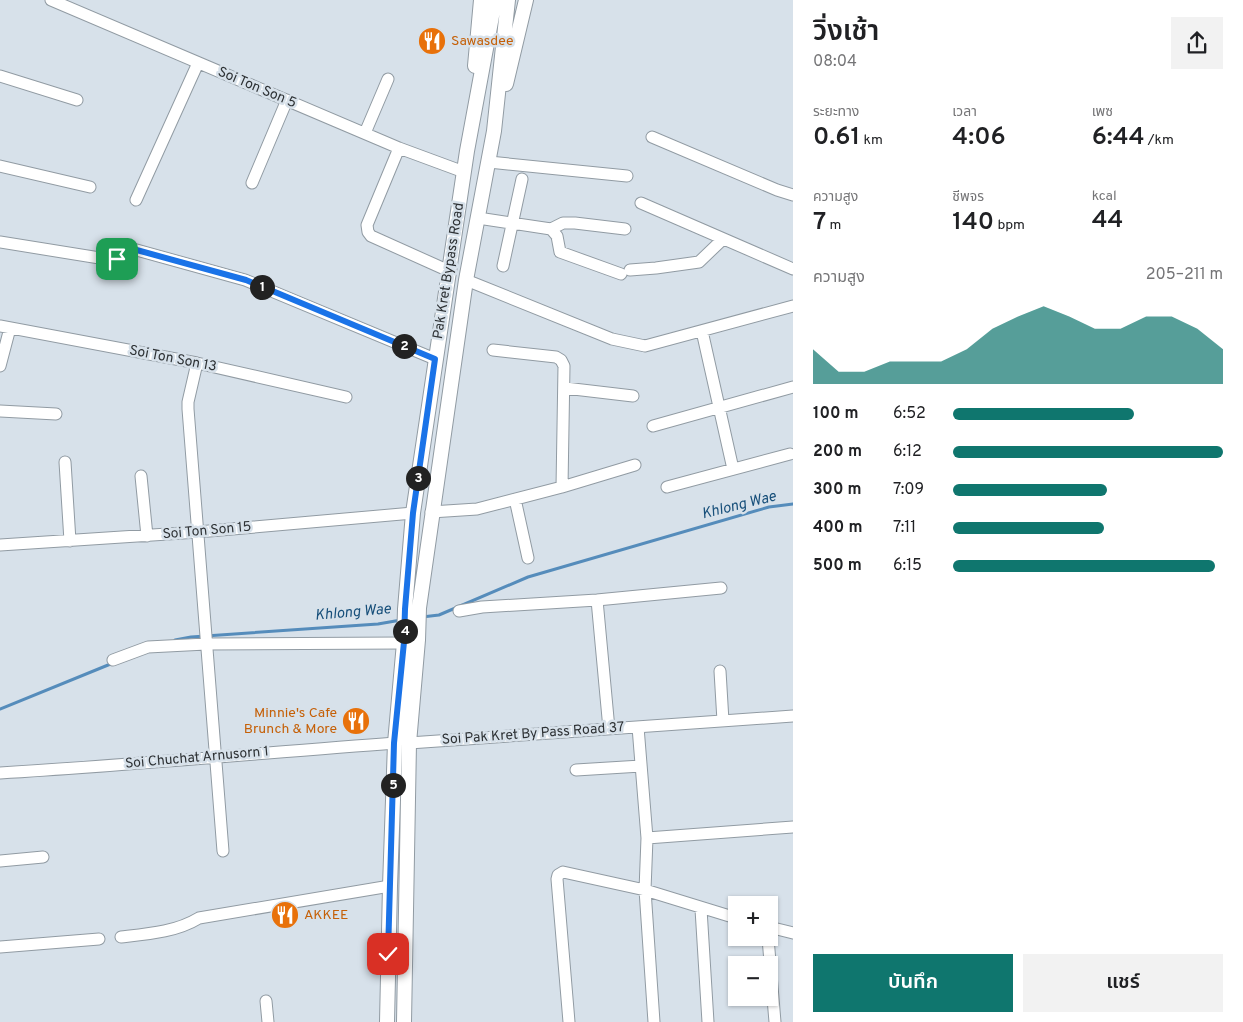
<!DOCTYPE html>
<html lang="th">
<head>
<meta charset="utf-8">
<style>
	:root { --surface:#fff; --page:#f2f2f2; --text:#202124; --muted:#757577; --accent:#0f766e }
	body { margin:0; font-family:Overpass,"Noto Sans Thai",sans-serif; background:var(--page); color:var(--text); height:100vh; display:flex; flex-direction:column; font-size:19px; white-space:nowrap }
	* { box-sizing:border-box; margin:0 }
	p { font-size:16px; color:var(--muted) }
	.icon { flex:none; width:28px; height:28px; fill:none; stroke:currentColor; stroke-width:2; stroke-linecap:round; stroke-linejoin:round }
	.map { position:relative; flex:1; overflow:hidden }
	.side { display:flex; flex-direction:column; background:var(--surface); width:450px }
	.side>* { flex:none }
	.fabs { position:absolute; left:728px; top:896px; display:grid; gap:10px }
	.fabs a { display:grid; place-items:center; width:50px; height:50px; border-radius:0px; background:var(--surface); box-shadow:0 1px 4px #0004; font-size:25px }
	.pin { position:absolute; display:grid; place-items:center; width:42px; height:42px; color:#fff; margin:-21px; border-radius:10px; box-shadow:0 2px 8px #0006 }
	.km { position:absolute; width:25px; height:25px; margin:-12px; border-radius:50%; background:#222; color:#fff; font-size:14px; line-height:25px; text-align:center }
	.round { display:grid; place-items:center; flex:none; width:52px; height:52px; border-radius:0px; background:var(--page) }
	.overview { display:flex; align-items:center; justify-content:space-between; height:85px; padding:0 20px }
	h1 { font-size:28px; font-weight:600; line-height:38px }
	.figures { display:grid; grid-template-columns:repeat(3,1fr); gap:8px; height:85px; padding:5px 20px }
	.figures div { display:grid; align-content:center }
	.figures b { font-size:25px; font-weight:600 }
	.figures small { font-size:14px; font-weight:400 }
	.figures p { font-size:14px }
	.chart { height:140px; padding:10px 20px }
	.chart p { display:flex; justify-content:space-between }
	.chart svg { width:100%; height:90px; margin-top:5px; fill:var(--accent); opacity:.7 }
	.action { display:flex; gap:10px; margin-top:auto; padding:10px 20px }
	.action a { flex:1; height:58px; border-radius:0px; background:var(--accent); color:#fff; font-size:20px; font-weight:600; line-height:58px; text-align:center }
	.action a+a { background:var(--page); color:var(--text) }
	ul { padding:0 20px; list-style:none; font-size:16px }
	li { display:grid; grid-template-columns:80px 60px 1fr; align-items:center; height:38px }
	li i { height:12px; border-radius:6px; background:var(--accent) }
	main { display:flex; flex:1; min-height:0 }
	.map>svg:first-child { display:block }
</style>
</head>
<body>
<main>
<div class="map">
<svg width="793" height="1022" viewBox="0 0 793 1022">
	<rect width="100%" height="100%" fill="#d7e1ea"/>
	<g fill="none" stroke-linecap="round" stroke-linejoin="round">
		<path stroke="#558cbb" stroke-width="3" d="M422,617L439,615L528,577L769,507L793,504
			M175,640L191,637L378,624L401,620
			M0,709L113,663"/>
		<defs>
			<path id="minor" d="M51,0L399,148L464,172
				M0,76L77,100
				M365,133L388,79
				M652,137L777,190L793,195
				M399,148L367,225L368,232L371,236L449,271
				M489,162L627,176
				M0,166L90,187
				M252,183L287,100
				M136,200L198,63
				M641,203L793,269
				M478,218L551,229L563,223H575L625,229
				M551,229L557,236L560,252L621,274
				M0,242L112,260L121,257L131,249H133L245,280L435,359
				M503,266L522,179
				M630,270L656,268L699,262L723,239
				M466,280L612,339L645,346L793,306
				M0,326L197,363L346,397
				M702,331L733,469
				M197,363L188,402V409L223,851
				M0,366L10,328
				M565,388L633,396
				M0,411L56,414
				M653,426L793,387
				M65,462L70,541
				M141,476L147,536
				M562,487L635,465
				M667,487L790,454
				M515,499L528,558
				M431,512L477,509L562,487L564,366L561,360L556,357L493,350
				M0,545L198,532L413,513
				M597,600L609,729
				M459,611L482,607L597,600L721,588
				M113,660L148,647L206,644L404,643
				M720,671L723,721
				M638,727L647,838L645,890L654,1022
				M409,743L793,716
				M576,770L641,766
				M0,773C132,765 263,753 395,743
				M647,838L793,827
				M0,861L43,857
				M701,909L708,1022
				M769,927L793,933
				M121,937C148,934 176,932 199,918L390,886
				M768,938L775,1022
				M0,947L99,939
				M266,1001L268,1022
				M569,1022L557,879L558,875L563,872L645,890L736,918"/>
			<path id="major" d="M475,66L481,0
				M506,84L526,0
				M387,1022L390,886L395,743L404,643L405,609L413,513L467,151L495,0
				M404,1022L409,743L418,640L419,608L466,280L494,131L508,0"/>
		</defs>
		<use href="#minor" stroke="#919ba3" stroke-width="13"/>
		<use href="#major" stroke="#919ba3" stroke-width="16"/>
		<use href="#minor" stroke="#fff" stroke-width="11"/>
		<use href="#major" stroke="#fff" stroke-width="14"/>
	</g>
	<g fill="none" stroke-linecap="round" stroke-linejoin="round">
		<defs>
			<path id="route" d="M117,259L131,249H133L246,280L435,359L413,513L405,609L404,642L394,743L388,954"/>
		</defs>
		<use href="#route" stroke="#fff" stroke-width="10"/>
		<use href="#route" stroke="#1a73e8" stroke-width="6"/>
	</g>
	<defs>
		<symbol id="restaurant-disc" viewBox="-11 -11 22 22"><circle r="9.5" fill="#e8710a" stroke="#d7e1ea"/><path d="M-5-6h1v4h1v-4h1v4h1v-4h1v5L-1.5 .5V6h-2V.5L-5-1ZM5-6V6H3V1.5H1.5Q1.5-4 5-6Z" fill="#fff"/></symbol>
	</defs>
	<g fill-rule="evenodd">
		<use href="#restaurant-disc" x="416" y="25" width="32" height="32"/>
		<use href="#restaurant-disc" x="340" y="705" width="32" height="32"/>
		<use href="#restaurant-disc" x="269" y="899" width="32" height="32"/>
	</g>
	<g text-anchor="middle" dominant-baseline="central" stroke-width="5" stroke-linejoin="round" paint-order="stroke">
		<g font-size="14" fill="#c56008" stroke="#d7e1ea" text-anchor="start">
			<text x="451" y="41">Sawasdee</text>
			<text x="337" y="713" text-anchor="end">Minnie's Cafe<tspan x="337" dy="16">Brunch &amp; More</tspan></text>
			<text x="304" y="915">AKKEE</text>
		</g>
		<g font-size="14" fill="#2e3235" stroke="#d7e1ea">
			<text transform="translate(257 88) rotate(23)">Soi Ton Son 5</text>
			<text transform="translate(449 271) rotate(-81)">Pak Kret Bypass Road</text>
			<text transform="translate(173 359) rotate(11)">Soi Ton Son 13</text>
			<text transform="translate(207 531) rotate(-5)">Soi Ton Son 15</text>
			<text transform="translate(533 734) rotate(-4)">Soi Pak Kret By Pass Road 37</text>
			<text transform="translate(197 758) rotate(-5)">Soi Chuchat Arnusorn 1</text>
		</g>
		<g font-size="15" font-style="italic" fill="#174f7a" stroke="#d7e1ea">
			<text transform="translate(739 506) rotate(-14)">Khlong Wae</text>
			<text transform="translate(353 613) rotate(-5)">Khlong Wae</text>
		</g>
	</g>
</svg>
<div class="fabs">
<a>+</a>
<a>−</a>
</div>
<div class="pin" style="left:117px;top:259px;background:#1e9e55"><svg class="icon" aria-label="arrive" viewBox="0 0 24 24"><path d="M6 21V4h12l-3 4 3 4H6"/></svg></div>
<div class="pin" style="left:388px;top:954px;background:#d93025"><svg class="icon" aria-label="check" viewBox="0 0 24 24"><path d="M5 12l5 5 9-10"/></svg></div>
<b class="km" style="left:262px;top:287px">1</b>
<b class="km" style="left:404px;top:346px">2</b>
<b class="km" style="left:418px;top:478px">3</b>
<b class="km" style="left:405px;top:631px">4</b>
<b class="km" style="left:393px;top:785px">5</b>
</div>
<section class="side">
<div class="overview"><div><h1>วิ่งเช้า</h1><p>08:04</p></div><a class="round"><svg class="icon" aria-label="share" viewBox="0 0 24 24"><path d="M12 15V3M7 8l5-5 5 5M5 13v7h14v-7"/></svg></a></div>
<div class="figures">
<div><p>ระยะทาง</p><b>0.61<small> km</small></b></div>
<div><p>เวลา</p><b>4:06</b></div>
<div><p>เพซ</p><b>6:44<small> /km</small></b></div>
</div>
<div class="figures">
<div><p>ความสูง</p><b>7<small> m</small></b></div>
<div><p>ชีพจร</p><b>140<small> bpm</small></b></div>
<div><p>kcal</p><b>44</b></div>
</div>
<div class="chart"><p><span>ความสูง</span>205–211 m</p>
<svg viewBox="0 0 160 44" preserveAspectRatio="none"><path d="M0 44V27L10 38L20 38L30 33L40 33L50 33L60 27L70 17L80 11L90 6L100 11L110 17L120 17L130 11L140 11L150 17L160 27V44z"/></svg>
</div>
<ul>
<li><b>100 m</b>6:52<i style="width:67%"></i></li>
<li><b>200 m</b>6:12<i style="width:100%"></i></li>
<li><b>300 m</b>7:09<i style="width:57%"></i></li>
<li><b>400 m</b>7:11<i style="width:56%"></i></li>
<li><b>500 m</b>6:15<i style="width:97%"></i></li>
</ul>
<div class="action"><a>บันทึก</a><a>แชร์</a></div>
</section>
</main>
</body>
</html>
